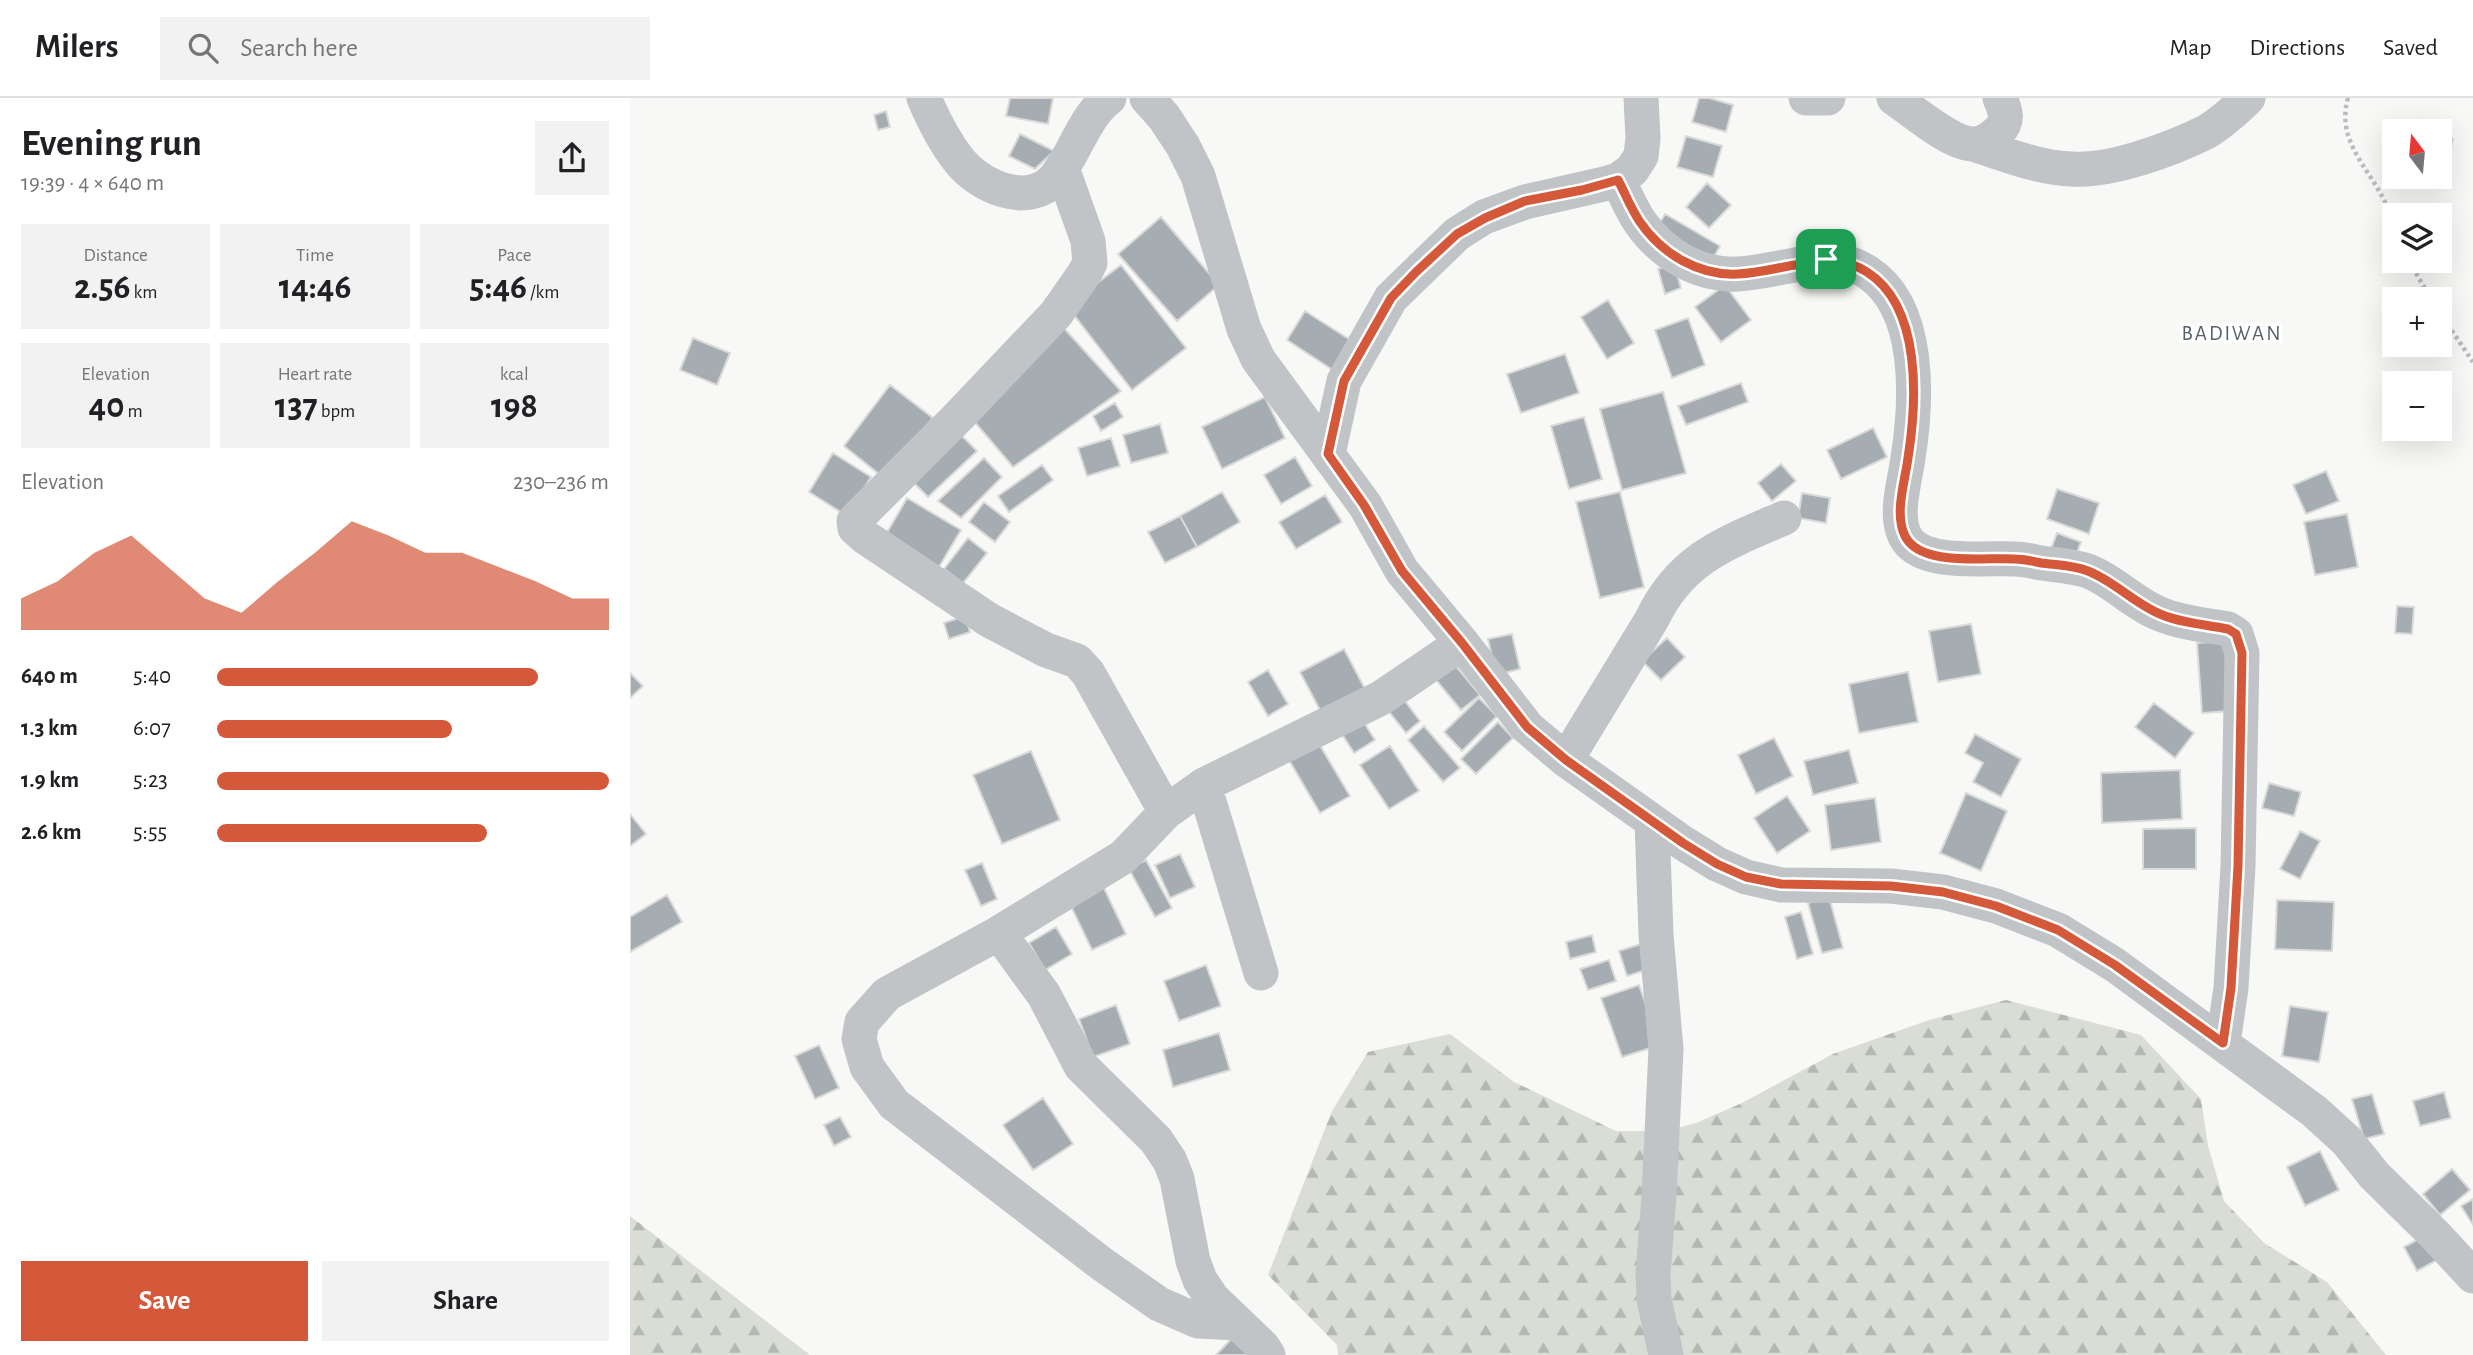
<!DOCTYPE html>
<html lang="en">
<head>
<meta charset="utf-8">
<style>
	:root { --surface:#fff; --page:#f2f2f2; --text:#202124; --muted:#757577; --line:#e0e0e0; --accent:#d4583a }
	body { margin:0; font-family:"Alegreya Sans",sans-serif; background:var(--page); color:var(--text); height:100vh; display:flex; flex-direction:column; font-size:26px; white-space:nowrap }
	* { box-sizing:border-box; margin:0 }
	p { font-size:23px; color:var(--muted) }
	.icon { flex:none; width:38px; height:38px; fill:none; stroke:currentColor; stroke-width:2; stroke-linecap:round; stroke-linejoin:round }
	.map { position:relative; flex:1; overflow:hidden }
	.drawer { display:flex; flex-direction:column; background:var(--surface); width:630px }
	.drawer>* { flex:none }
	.needle { width:46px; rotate:344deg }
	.fabs { position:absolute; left:1752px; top:21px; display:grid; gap:14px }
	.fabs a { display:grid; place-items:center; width:70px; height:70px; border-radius:0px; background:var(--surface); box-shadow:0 7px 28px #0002; font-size:35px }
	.pin { position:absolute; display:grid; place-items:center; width:60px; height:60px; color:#fff; margin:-30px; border-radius:14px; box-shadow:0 4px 10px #0006 }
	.round { display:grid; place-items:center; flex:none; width:74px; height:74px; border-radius:0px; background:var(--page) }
	.summary { display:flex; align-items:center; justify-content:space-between; height:119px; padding:0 21px }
	h1 { font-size:38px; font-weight:700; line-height:52px }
	.stats { display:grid; grid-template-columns:repeat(3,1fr); gap:10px; height:119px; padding:7px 21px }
	.stats div { display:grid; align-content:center; border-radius:0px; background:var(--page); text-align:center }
	.stats b { font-size:35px; font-weight:700 }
	.stats small { font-size:19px; font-weight:400 }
	.stats p { font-size:19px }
	.chart { height:196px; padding:14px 21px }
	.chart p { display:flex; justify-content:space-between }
	.chart svg { width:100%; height:126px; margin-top:7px; fill:var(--accent); opacity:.7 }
	.action { display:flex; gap:14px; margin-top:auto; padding:14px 21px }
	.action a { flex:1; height:80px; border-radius:0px; background:var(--accent); color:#fff; font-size:28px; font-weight:700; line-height:80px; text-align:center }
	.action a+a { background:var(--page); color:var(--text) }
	ul { padding:0 21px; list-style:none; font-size:23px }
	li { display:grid; grid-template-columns:112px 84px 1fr; align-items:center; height:52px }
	li i { height:18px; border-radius:9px; background:var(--accent) }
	header { display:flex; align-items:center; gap:42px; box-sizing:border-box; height:98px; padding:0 35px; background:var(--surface); border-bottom:2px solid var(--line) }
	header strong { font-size:33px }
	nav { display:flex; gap:38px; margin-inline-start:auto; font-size:24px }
	.search { width:490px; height:63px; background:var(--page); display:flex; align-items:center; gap:18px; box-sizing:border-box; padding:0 24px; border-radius:0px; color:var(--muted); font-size:26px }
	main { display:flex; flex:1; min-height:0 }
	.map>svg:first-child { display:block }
</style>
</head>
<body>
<header>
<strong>Milers</strong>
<div class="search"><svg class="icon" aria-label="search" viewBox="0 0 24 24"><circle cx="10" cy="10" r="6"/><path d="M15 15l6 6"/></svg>Search here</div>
<nav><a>Map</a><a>Directions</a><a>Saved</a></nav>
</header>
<main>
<section class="drawer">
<div class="summary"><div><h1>Evening run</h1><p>19:39 · 4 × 640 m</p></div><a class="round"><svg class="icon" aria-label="share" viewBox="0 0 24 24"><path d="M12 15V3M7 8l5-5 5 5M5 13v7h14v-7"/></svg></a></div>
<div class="stats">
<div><p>Distance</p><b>2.56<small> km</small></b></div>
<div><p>Time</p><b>14:46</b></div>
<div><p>Pace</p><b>5:46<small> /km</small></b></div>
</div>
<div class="stats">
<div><p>Elevation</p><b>40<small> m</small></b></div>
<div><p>Heart rate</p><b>137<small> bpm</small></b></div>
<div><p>kcal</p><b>198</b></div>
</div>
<div class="chart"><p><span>Elevation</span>230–236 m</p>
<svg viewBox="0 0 160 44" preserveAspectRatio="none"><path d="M0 44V33L10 27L20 17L30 11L40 22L50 33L60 38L70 27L80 17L90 6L100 11L110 17L120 17L130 22L140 27L150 33L160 33V44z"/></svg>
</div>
<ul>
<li><b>640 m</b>5:40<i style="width:82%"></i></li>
<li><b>1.3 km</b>6:07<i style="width:60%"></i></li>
<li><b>1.9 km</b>5:23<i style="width:100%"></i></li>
<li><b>2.6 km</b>5:55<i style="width:69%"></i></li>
</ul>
<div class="action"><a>Save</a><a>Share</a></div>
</section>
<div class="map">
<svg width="1843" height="1257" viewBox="0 0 1843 1257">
	<defs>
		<pattern id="forest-firs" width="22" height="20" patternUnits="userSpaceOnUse" patternTransform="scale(1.75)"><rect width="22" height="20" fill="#d9ddd6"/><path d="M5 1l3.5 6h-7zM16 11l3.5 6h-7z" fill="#b4b8b3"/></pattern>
	</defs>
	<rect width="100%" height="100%" fill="#f8f8f6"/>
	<path fill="url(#forest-firs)" d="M1376,902L1511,937L1571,1001L1578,1048L1594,1103L1634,1145L1697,1184L1756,1257H708L707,1247L638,1177L702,1013L738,954L820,936L884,984L986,1033H1037L1066,1025L1112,1005L1203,956L1299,922Z
		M0,1118L180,1257H0Z"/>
	<path fill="#a5adb2" stroke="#dadad8" stroke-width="2" d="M380,0H423L418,26L376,18Z
		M1069,0H1079L1103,7L1096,34L1062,24Z
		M256,13L260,29L248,32L244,17Z
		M390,36L424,53L405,71L379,58Z
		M1056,38L1092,48L1083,79L1047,69Z
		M1810,38L1823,41L1816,70L1810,69Z
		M1077,85L1101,107L1079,130L1056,109Z
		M1035,116L1090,148L1082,162L1027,130Z
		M531,119L589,187L547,223L488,156Z
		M1044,166L1051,190L1035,196L1028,171Z
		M491,167L556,250L502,292L437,208Z
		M1095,187L1121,222L1091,244L1065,209Z
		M978,202L1004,245L977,261L951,219Z
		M675,213L725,245L706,274L657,242Z
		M1058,220L1075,267L1042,280L1025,232Z
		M432,228L491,293L383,369L343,322Z
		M63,240L100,255L87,287L50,272Z
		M935,256L949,295L891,315L877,276Z
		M1111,285L1118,304L1056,327L1048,308Z
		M260,287L303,320L254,380L214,348Z
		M1033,294L1056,375L992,392L970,311Z
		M635,299L655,340L592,371L572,329Z
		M485,305L493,319L471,333L463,318Z
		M954,319L972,381L939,391L921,328Z
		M530,326L538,355L501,365L493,337Z
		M1243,330L1257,359L1211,381L1197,352Z
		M328,334L347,353L298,399L280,381Z
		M481,340L490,368L457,378L448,350Z
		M203,355L241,379L217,418L179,394Z
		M665,359L682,388L651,406L634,377Z
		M354,360L372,379L331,420L308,403Z
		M1151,366L1166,383L1142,403L1128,385Z
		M412,367L423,382L379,414L368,398Z
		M1696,373L1709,403L1676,416L1663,387Z
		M1427,391L1469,405L1459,436L1417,421Z
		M592,394L610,424L567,449L550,418Z
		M990,394L1014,489L970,500L946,404Z
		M1172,395L1200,400L1196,425L1168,420Z
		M695,397L712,424L666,451L649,424Z
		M277,400L331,432L309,469L255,438Z
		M354,404L380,424L365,444L339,424Z
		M1717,416L1728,469L1685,477L1674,424Z
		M550,418L567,449L535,465L518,434Z
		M1427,435L1451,444L1442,468L1418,459Z
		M338,440L357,455L333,485L314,471Z
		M1767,508L1784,509L1782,536L1765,535Z
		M335,518L340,534L319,541L314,525Z
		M1341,526L1351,576L1308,584L1299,533Z
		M882,536L890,571L866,577L858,541Z
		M1037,540L1055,559L1031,582L1012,563Z
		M1595,543L1600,613L1572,615L1567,545Z
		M714,551L735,591L691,614L670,574Z
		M825,567L850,597L831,612L806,582Z
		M638,572L658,606L638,618L618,584Z
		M1278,574L1288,624L1229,635L1219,586Z
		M0,575L13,588L0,600Z
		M772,599L790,623L776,635L757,611Z
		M849,600L867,618L832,653L814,634Z
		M1524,605L1564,635L1545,660L1505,629Z
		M733,623L745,642L724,655L712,636Z
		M868,624L883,640L846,676L831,661Z
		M794,628L830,670L813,684L778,642Z
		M1345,636L1391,661L1371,699L1343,684L1353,665L1335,655Z
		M685,639L720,698L690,715L656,657Z
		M1144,640L1163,678L1126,696L1108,657Z
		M760,648L789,693L759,711L730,667Z
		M1219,652L1228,685L1183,697L1174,663Z
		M401,653L430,722L372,746L343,677Z
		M1550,672L1552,721L1472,725L1471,675Z
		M1639,685L1671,694L1664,718L1632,710Z
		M1336,695L1377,713L1351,773L1310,755Z
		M1157,698L1180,733L1147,755L1124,720Z
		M1245,700L1251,744L1201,752L1195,707Z
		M0,716L16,736L0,748Z
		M1566,730V771H1513V731Z
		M1670,733L1690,743L1670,781L1650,771Z
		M550,756L565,789L540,800L525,767Z
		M516,762L542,810L525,819L499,771Z
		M352,765L367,801L351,808L335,772Z
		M472,786L496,836L462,852L438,802Z
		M37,797L52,824L0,854V819Z
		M1199,799L1213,850L1192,855L1178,805Z
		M1647,802L1704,804L1702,853L1645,851Z
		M1171,814L1183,856L1167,861L1155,819Z
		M426,829L442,856L415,872L399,845Z
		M962,837L966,854L940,861L936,844Z
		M1011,846L1019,871L997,878L989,853Z
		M979,862L986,883L958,892L950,871Z
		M576,867L591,908L549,923L534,883Z
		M1009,887L1030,947L992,959L971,900Z
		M486,907L500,946L463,959L449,921Z
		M1660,908L1698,914L1689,964L1652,958Z
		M589,935L600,972L543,989L533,952Z
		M189,947L209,990L185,1001L165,958Z
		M1814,994L1821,1020L1790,1028L1783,1003Z
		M1742,996L1754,1036L1734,1041L1722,1001Z
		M413,1000L443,1046L403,1072L373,1027Z
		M210,1019L221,1039L204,1048L194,1027Z
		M1690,1053L1709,1092L1675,1108L1657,1069Z
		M1822,1071L1840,1092L1810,1117L1793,1096Z
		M1843,1101V1127L1831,1108Z
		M1796,1137L1809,1161L1787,1173L1774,1149Z
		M606,1236L628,1257H586Z"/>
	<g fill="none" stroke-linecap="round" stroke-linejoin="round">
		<path stroke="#babdbf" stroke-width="4.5" stroke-dasharray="3.5 3.5" stroke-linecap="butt" d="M1718,0C1706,42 1737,68 1754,102C1758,110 1761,120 1764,128
			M1779,163L1801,201
			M1810,215L1843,264"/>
		<path stroke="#c0c4c7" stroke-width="35" d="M294,0C303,21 314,43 328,61C348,88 399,111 425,80C445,56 453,20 479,0
			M517,0L534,19L553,48L568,78L614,231L628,261L735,407L772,473L832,545L897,629L936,662L1053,745L1087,766L1116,779L1151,787L1261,788L1313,794L1366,808L1428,832L1485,867L1684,1013L1717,1043L1744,1077L1804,1136L1843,1178
			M1176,0H1198
			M1264,0C1283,13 1322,47 1344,46C1353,46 1361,40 1368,34C1379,23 1376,14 1370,0
			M1343,46C1375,56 1408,70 1442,71C1480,74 1542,51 1576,34C1592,25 1605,12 1618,0
			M432,70L458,143L460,165L454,176L426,216L329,318L224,423L225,430L235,439L359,522L416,552L447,563L458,575L536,714
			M988,82C995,95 1001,111 1010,124C1032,156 1069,178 1108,176C1129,175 1151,169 1171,166C1195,162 1216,160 1237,174C1292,209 1287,303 1278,360C1275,383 1264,416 1275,438C1290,469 1357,459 1385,461C1393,461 1402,463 1411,465C1426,467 1443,468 1458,473C1484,483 1504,506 1530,516C1551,525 1576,527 1598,531L1606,536L1612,555L1608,768L1601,890L1593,945
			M698,356L714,283L761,200L827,136L854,119L895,104L974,86L988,82L1002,72L1011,58L1013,40L1011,0
			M936,662L1022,521C1051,460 1096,445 1154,420
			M574,687L631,875
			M1022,724L1026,837L1036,951L1029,1098L1023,1176L1024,1201L1036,1257
			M369,835L414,897L451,968L526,1042L540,1063L547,1081L563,1163L570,1182L582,1200L633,1249L638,1257
			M608,1225L568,1223L529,1206L472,1166L264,1006L237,969L229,941L232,924L257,896L369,835L493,759L536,714L574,687L751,600L832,545"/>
	</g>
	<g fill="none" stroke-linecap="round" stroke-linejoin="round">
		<defs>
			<path id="route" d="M988,82C995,95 1001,111 1010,124C1032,156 1069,178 1108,176C1129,175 1150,169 1171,166C1195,162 1215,160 1237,174C1292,209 1287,303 1278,360C1275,383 1264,416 1275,438C1290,469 1357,459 1385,461C1393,461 1402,463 1411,465C1426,467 1443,467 1458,473C1484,483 1505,506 1530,516C1551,525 1576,527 1598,531L1606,536L1612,555L1608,768L1601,890L1593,945L1485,867L1428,832L1366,808L1313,794L1261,788L1151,786L1116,779L1087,766L1053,745L936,662L897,629L832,545L772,473L734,407L698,356L714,283L761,200L786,174L827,136L855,120L895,103L952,92Z"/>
		</defs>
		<use href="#route" stroke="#fff" stroke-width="14"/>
		<use href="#route" stroke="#d4583a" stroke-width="9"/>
	</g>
	<g text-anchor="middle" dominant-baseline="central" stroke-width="7" stroke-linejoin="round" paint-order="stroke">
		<g font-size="21" letter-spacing="2" fill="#57636a" stroke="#fff">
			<text x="1602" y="235">BADIWAN</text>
		</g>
	</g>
</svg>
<div class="fabs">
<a><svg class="needle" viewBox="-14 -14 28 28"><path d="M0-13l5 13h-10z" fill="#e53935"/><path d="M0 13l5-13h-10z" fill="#757577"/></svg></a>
<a><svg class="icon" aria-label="layers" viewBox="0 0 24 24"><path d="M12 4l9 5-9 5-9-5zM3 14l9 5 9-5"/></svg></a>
<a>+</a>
<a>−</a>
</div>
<div class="pin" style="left:1196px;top:161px;background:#1e9e55"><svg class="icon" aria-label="arrive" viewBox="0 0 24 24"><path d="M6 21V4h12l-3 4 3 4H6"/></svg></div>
</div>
</main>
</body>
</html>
